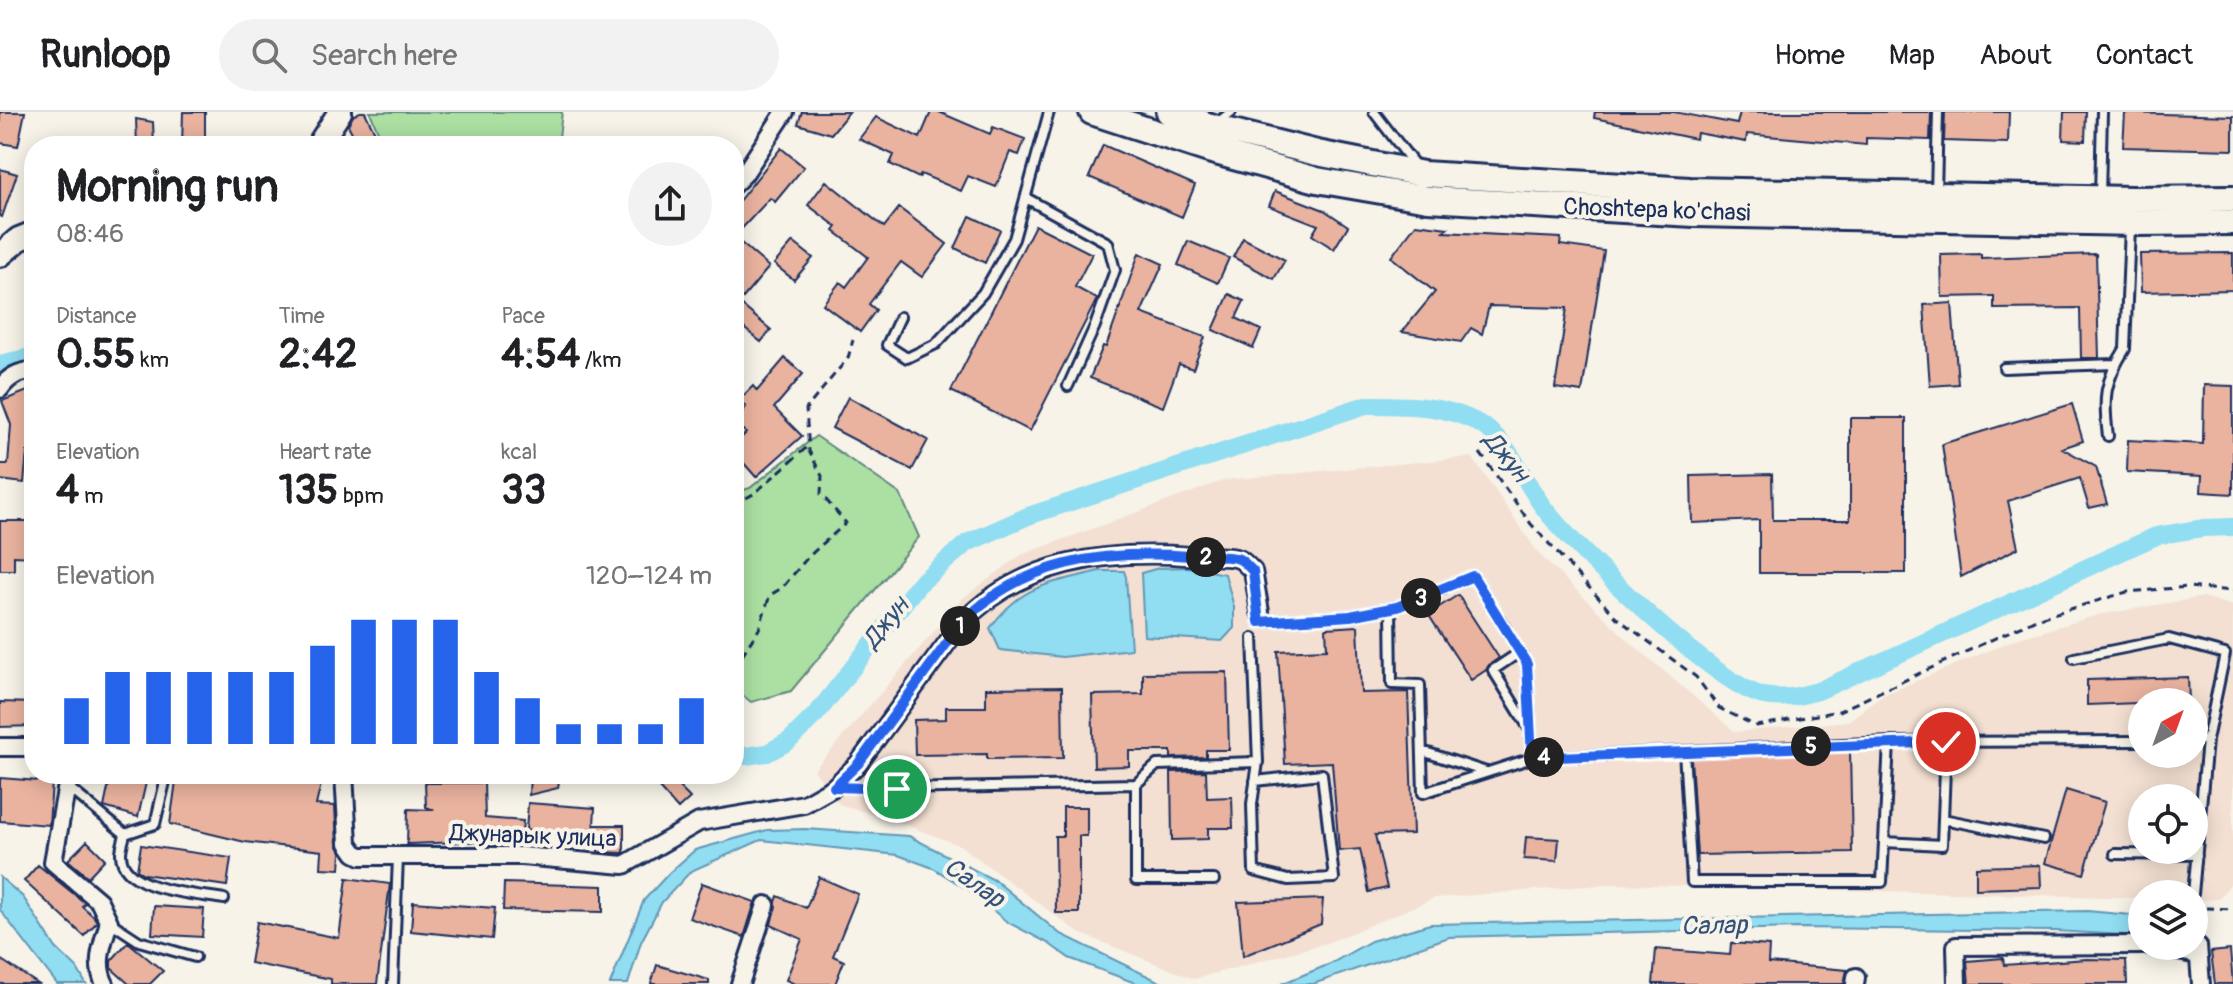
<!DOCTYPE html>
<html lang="en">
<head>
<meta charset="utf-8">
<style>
	:root { --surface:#fff; --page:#f2f2f2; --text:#202124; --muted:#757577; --line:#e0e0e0; --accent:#2563eb }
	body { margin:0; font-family:Pangolin,sans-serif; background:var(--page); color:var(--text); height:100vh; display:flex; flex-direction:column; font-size:30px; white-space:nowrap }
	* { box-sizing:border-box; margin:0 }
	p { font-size:26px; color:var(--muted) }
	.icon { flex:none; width:44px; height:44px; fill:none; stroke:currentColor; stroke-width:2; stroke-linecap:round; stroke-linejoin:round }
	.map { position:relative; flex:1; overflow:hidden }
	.side { position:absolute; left:24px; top:24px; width:720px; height:648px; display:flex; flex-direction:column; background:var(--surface); border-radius:32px; box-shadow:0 4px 20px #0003 }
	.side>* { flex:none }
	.needle { width:52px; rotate:41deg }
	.tools { position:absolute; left:2128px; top:576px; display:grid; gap:16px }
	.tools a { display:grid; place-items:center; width:80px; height:80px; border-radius:50%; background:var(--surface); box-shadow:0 4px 20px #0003; font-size:40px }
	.pin { position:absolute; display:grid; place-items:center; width:68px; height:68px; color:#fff; margin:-34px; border:4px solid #fff; border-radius:50%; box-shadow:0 2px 8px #0007 }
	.km { position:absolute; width:40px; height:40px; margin:-20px; border-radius:50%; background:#222; color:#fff; font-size:22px; line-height:40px; text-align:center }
	.round { display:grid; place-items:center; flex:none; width:84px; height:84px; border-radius:42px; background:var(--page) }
	.overview { display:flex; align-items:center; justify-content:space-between; height:136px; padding:0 32px }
	h1 { font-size:44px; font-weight:800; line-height:60px }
	.stats { display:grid; grid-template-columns:repeat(3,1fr); gap:12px; height:136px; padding:8px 32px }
	.stats div { display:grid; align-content:center }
	.stats b { font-size:40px; font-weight:800 }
	.stats small { font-size:22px; font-weight:400 }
	.stats p { font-size:22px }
	.chart { height:224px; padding:16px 32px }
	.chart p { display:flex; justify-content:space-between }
	.chart svg { width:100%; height:144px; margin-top:8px; stroke:var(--accent); stroke-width:6 }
	header { display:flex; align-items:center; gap:48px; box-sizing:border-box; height:112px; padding:0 40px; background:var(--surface); border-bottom:2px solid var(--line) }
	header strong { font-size:38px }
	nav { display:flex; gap:44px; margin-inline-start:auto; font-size:28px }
	.search { width:560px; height:72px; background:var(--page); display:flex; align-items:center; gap:20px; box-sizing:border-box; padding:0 28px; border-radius:44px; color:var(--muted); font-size:30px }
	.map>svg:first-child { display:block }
</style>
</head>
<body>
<header>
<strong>Runloop</strong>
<div class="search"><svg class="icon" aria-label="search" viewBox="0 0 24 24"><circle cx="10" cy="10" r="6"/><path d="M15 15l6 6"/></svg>Search here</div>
<nav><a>Home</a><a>Map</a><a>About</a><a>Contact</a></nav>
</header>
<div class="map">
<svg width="2233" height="872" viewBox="0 0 2233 872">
	<rect width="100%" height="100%" fill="#f7f3e8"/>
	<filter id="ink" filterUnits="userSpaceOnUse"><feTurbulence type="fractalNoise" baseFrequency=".0125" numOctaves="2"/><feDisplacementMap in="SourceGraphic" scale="16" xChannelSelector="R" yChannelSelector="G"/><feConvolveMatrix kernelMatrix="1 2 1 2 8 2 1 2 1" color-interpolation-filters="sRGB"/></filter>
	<g filter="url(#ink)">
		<path fill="#f3e0d2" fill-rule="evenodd" d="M1472,345L1539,442L1629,529L1735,620L1848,609L1881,584L2016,527L2098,503L2203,485L2233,494V768L2219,787L2194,788V782H2142V786L1614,772L1435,786L1327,831L1194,867L1079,821L961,734L904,712L839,692L814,658L963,486L1021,443L1225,368ZM2142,590H2194V642H2142ZM2142,686H2194V738H2142Z"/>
		<path fill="#abe0a2" stroke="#638880" stroke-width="2" d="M370,0H562L558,34H384Z
			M816,324L900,382L919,425L791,579L751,590L734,576V381L750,376Z"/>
		<path fill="#91ddf1" stroke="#6297b6" stroke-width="2" d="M1188,455L1225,462L1234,495V516L1222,529L1144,524L1141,461L1159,456Z
			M1099,459H1124L1126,465L1131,537L1062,545L1000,538L990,516C1022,472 1049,472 1099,459Z
			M806,717L909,724L996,769L1059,821L1164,872H1138L1069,846L1048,831L1007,810L970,779L933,756L898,743L761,728L691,759L662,790L641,830L628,872H610L644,788L669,761L695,738L767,718Z
			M0,765L23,785L56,836L77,856L86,872H57L0,798Z
			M2087,799L2142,804V824L2055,819L1798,816L1449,825L1313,872H1281L1330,852L1371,829L1430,812Z"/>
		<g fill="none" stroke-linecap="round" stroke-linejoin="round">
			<path stroke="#91ddf1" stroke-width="18" d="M0,252L34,244
				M734,640L745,644L767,641L789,629L818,600L918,473L967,431L1028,404L1366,293C1405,293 1449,292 1483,314C1512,333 1524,370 1544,396C1575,437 1718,575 1764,584C1783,588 1799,584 1818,579L2156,424L2203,416L2233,415"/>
		</g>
		<path fill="#eab39f" stroke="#1b2f5e" stroke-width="2" d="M0,0H25L18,34L0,31Z
			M183,0H205V34H182Z
			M360,0H365L379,29L369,34H359L348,13L353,4Z
			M802,0H849L831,22L798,12Z
			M931,0H939L990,22L993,15L1025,27L1019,43L1010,40L996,75L968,64L961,79L921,62L919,66L890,52L894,43L859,27L876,5L920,26Z
			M1595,0H1674L1737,12L1740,0H1931L1930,28L1866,26V33L1747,22L1746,30L1697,21L1696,27L1594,6Z
			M1945,0H2009L2008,31L1944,29Z
			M2064,0H2086L2085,29L2063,28Z
			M2125,1L2233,4V38L2123,35Z
			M136,7L153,10L154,34H137Z
			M1103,33L1195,73L1182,105L1089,65Z
			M781,36L804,55L775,90L770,86L734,125L769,155L743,186L734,179V95Z
			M0,57L17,62L2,105L0,104Z
			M826,69L884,115L899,96L947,132L922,165L901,150L869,192L876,198L860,220L823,192L840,170L846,175L868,145L834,119L837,115L808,93Z
			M1275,79L1324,98L1348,114L1334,137L1312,123L1318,113L1269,94Z
			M970,104L1000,118L985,151L955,136Z
			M1416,112L1448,116L1444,120L1561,126L1560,133L1604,139L1582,280L1555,276L1567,196L1489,194L1482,222L1471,216L1461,230L1402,220L1435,180L1391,145Z
			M1035,113L1092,142L1075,175L1097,187L1030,319L951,279Z
			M1243,126L1285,148L1274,167L1233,145Z
			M1188,129L1229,146L1218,171L1178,153Z
			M793,130L813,146L794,168L774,152Z
			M1139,141L1163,152L1141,201L1205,225L1193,257L1179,252L1163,295L1090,266L1103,234L1106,235Z
			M2233,141V178L2141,180L2140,142Z
			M1981,142V146L2096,142L2099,246H2081L2080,196L1994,197V184L1942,185L1941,143Z
			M1229,182L1244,189L1236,206L1261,218L1253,236L1213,218Z
			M734,187L771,218L761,230L734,208Z
			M1952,191L1958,272L1930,274L1924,193Z
			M785,246L803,262L774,296L802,324L756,365L734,340V333L746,321L734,309L746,295L739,288L753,274L757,279Z
			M2204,273L2233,274V382L2201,380L2202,364L2127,360L2128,328L2203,332Z
			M30,278L34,289V340H27L24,371L0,368V352H8L11,313L2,289Z
			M848,285L928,328L912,358L832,316Z
			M2072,292L2083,329L2062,336L2096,355L2107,392L2089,396L2080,366L2008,389L2018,436L1961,465L1942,332Z
			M1850,306H1906V461H1759V408L1692,411L1691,364L1772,362L1773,408H1850Z
			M0,409H34V445L14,444V458H0Z
			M1458,483L1499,546L1489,553L1486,558L1471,568L1428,502Z
			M1358,514L1361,581L1408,580L1413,722L1375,723L1387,776L1369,780L1360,737L1339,739L1332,650L1285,652L1278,539L1327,537L1326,516Z
			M1227,560L1229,638H1206V645L1171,646V639H1129V654L1094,655L1092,583L1143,582V561Z
			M2188,565L2189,589L2087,593V568Z
			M1062,575L1063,646L987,647V642L915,643L914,608L946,607V595H986V576Z
			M0,590L34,591V614L0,615Z
			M1850,639L1852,740L1697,743L1691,646Z
			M1206,659L1207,686L1232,685L1233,716H1208V727L1172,728L1171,660Z
			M111,662H148L138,705L104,695Z
			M177,662L323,664L316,693L335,694L337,732L341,740L340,757L321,756L322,739L245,730L170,712Z
			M530,662H560L558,676L529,683Z
			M0,666L52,670L49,713L0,709Z
			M670,666L690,686L678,697L659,676Z
			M425,671H484L485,706L523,709L521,731L490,729L407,732L408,697L434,698L426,695Z
			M2066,678L2105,690L2084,762L2045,751Z
			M528,691L595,696L594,713H624V741L598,740V727L526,718Z
			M1063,695H1087V724H1079V801H1056L1055,724H1063Z
			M1526,725L1559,727L1557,749L1524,747Z
			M87,729L105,747L88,765L68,748Z
			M141,733L231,746L227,774L144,762L137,758Z
			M38,753L85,791L82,794L94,805L97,810L84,824L24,769Z
			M2040,753L2041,775L1976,777V755Z
			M819,765L858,782L833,844L844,849L835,872H795L786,868L802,827L771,813L776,790L778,784L806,796Z
			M347,766L390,772L377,872H331V867L250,851L257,810L339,826Z
			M504,771L603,774V800L503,798Z
			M702,771L755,790L744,825L689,806Z
			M1323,787L1321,812L1243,844L1238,790Z
			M413,790L495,796L492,827L411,819Z
			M154,794L204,797L202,825L152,822Z
			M128,830L163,859L150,872H129L111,856V849Z
			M1731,831L1769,834L1768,851L1847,858L1844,872H1653L1656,837L1730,843Z
			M2230,838L2233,872H2215L2211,840Z
			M2003,846L2004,853L2087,847L2126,848L2127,872H1969L1967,849Z
			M0,847L38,872H0Z
			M657,853L709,868V872H651Z"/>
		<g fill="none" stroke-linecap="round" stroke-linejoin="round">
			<defs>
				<path id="lane" d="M1374,0L1417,56
					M1216,12L1231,0
					M1936,82L1938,0
					M2100,85L2102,0
					M1026,86L1108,131L1115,158L1095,214L1068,274
					M900,205L887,233L907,246L936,232L983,181L1014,127L1049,0
					M2004,256L2115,252
					M2108,324C2103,286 2104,270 2125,237L2130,115
					M1260,500L1259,510L1350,504L1391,496L1397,495L1473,464L1527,552L1532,646L1423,681L1420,573L1392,572L1391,496
					M1520,540L1493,558L1530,618
					M2074,546L2169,527L2225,542L2207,628H2194
					M1889,630L2142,629
					M1422,639L1486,660
					M1532,646L1889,630L1882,770H1692L1684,639
					M1255,669L1322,662L1334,766L1288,768L1254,759L1252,692L1258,650
					M1136,672L1157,653L1258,650L1253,526
					M68,675L125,722C124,728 121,735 121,741C120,779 198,782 224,787
					M835,675L897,677L1136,672V768H1214
					M1943,707L2044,727
					M125,722L155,712L165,670
					M1884,730L1942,733L1946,630
					M2115,742L2197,743
					M2193,782L2207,628
					M2194,802L2197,832
					M110,810L139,829L195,845
					M393,872L398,745"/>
				<path id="street" d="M734,72L744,62L785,0
					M0,277C8,265 20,259 34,259
					M0,635H34
					M69,662L53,750L99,789L109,810C103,831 94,851 105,872
					M344,662L348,731L355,741L361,744H522L624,753L699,710L804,692L834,675L858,652L961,512C1021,448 1106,438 1190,444C1202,445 1229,443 1239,447C1244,449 1249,456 1253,459L1260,500
					M2153,834L2198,843
					M2198,834L2201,872
					M740,872L766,793
					M1855,872L1856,865
					M1957,872L1956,834L2142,833"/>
				<path id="secondary" d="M318,34L340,0
					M0,143L19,127L34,121"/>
				<path id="primary" d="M1092,0L1212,39L1317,68L1428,87L1694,102L2137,111L2233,110
					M1169,0L1213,15L1317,41L1423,62L1690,78L2131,87L2233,86"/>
			</defs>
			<use href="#lane" stroke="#1b2f5e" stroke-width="14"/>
			<use href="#street" stroke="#1b2f5e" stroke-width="22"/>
			<use href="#secondary" stroke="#1b2f5e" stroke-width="28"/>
			<use href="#primary" stroke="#1b2f5e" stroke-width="30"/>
			<path stroke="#1b2f5e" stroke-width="3" stroke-dasharray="8 6" stroke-linecap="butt" d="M1480,341L1531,412L1617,506L1696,565L1719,596L1756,614L1839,599L2036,507L2127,480L2188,475L2233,479
				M734,393L755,381L808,334
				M734,555L759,517L770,483L782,476L808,445L846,411L821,382L822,364L809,339L806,297L848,246L853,228
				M2206,796L2233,797"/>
			<use href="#lane" stroke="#f7f3e8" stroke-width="8"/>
			<use href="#street" stroke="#f7f3e8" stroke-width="16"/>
			<use href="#secondary" stroke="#f7f3e8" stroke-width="22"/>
			<use href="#primary" stroke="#f7f3e8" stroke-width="24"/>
		</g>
	</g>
	<g fill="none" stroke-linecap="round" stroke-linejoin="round" filter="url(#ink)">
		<defs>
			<path id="route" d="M897,677L834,675L858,652L961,512C1021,448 1106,438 1190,444C1202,445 1229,443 1239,447C1244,449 1249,456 1253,459L1259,510L1350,504L1397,495L1473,464L1527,552L1532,646L1946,630"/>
		</defs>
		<use href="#route" stroke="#fff" stroke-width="16"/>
		<use href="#route" stroke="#2563eb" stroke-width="10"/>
	</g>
	<g text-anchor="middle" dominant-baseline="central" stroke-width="8" stroke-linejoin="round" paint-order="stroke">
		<g font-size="24" fill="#1b2f5e" stroke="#f7f3e8">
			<text transform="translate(1657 98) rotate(2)">Choshtepa ko'chasi</text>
			<text transform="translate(533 724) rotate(2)">Джунарык улица</text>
		</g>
		<g font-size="26" font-style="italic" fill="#33527b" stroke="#f7f3e8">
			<text transform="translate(1506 345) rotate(51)">Джун</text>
			<text transform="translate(886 511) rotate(-51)">Джун</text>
			<text transform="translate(974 771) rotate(35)">Салар</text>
			<text transform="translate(1714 814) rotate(-1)">Салар</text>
		</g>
	</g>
</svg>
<div class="tools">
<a><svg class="needle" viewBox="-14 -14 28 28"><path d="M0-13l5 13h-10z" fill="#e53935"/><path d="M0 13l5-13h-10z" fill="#757577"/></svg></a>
<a><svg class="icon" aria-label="locate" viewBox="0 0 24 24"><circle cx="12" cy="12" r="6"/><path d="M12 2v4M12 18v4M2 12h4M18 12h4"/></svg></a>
<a><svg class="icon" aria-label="layers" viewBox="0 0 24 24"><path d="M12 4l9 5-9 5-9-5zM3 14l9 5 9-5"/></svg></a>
</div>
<div class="pin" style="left:897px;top:677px;background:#1e9e55"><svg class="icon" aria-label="arrive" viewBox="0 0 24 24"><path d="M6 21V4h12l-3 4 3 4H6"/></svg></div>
<div class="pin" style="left:1946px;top:630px;background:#d93025"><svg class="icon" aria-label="check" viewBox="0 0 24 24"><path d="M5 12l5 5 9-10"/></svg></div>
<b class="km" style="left:960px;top:514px">1</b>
<b class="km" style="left:1206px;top:445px">2</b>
<b class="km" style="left:1421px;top:486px">3</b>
<b class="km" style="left:1544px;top:645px">4</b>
<b class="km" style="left:1811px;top:634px">5</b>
<section class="side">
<div class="overview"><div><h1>Morning run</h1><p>08:46</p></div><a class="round"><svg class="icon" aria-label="share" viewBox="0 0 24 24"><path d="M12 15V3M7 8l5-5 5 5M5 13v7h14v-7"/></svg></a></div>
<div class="stats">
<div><p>Distance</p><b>0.55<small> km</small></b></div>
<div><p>Time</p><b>2:42</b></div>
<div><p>Pace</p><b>4:54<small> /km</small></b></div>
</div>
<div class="stats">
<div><p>Elevation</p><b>4<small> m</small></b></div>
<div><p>Heart rate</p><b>135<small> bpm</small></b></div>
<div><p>kcal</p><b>33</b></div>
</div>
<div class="chart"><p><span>Elevation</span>120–124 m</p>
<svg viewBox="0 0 160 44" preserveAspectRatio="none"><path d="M5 44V30M15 44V22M25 44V22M35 44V22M45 44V22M55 44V22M65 44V14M75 44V6M85 44V6M95 44V6M105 44V22M115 44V30M125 44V38M135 44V38M145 44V38M155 44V30"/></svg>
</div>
</section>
</div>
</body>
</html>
